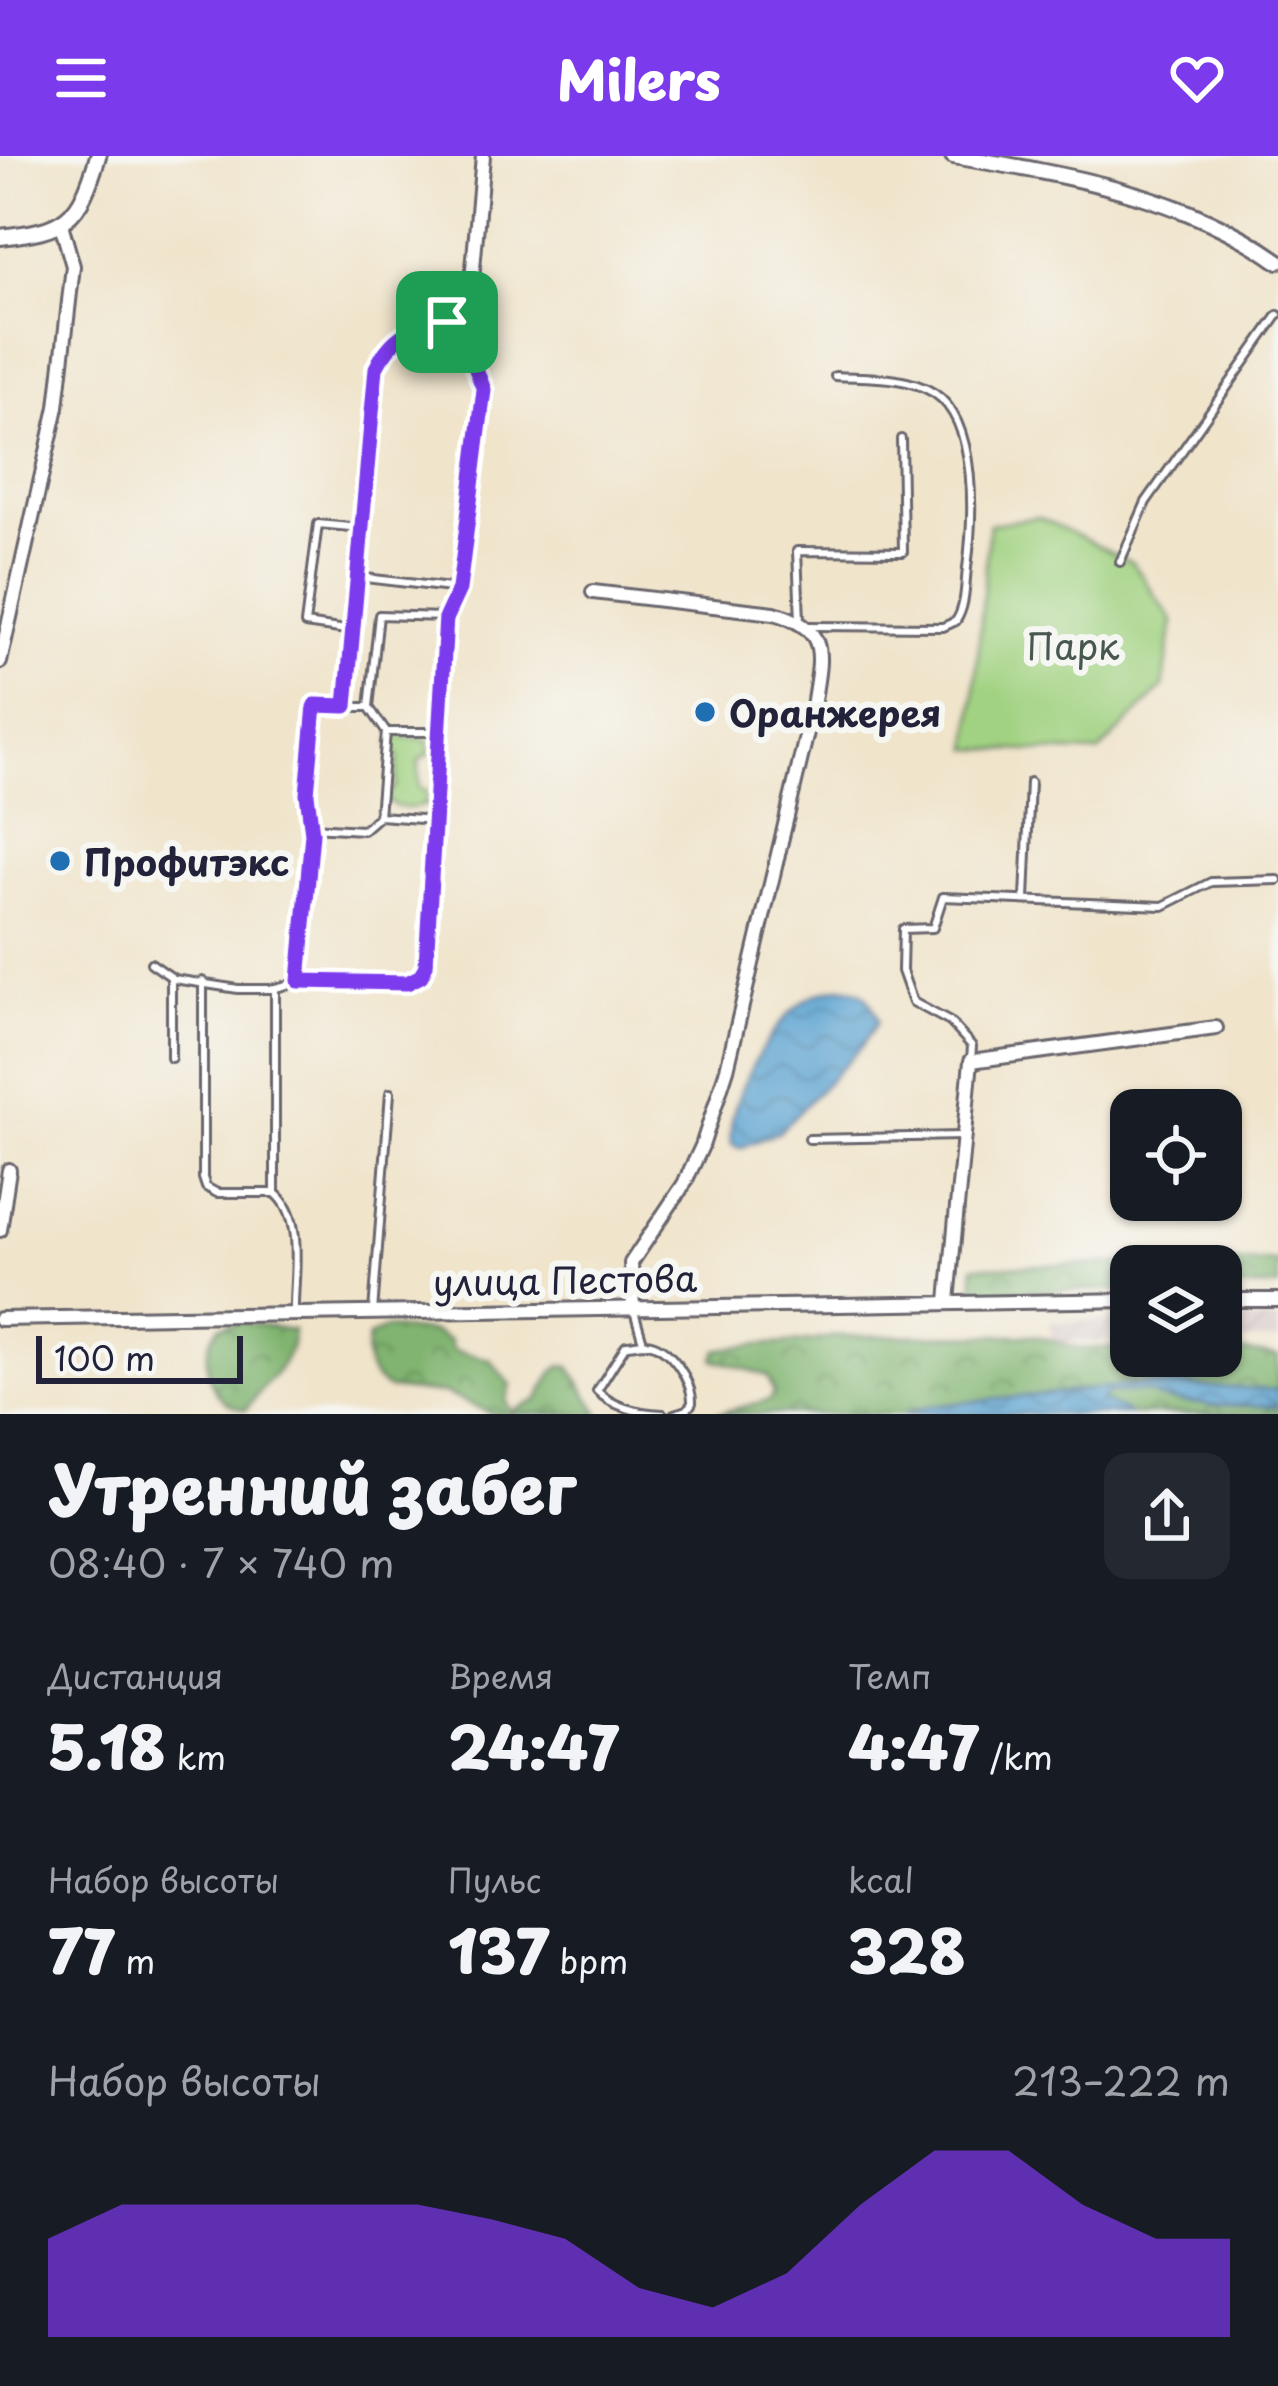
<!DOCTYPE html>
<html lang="ru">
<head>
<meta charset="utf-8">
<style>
	:root { --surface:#171b24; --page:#242831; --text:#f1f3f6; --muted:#9ea1a6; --accent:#7c3aed }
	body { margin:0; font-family:"Playpen Sans",sans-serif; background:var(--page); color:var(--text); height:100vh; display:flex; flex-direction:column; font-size:45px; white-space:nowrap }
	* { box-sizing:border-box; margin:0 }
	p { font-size:39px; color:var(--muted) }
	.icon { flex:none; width:66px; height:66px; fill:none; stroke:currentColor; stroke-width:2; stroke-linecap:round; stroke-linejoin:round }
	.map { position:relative; height:1258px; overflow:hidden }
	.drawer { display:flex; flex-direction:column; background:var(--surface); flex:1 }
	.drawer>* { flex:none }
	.buttons { position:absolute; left:1110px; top:933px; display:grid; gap:24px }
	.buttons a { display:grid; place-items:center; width:132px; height:132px; border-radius:24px; background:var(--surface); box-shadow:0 3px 9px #0004; font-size:60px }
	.scale { position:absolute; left:36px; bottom:30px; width:207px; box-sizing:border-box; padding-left:12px; border:6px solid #22223b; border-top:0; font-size:33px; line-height:42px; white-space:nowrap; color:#22223b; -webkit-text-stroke:9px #f6f6f2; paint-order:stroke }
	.pin { position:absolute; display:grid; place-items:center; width:102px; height:102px; color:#fff; margin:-51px; border-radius:24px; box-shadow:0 6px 18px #0006 }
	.round { display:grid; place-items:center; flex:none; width:126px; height:126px; border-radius:24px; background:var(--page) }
	.overview { display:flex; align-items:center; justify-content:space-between; height:204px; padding:0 48px }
	h1 { font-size:66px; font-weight:800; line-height:90px }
	.figures { display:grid; grid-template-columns:repeat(3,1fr); gap:18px; height:204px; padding:12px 48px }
	.figures div { display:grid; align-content:center }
	.figures b { font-size:60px; font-weight:800 }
	.figures small { font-size:33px; font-weight:400 }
	.figures p { font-size:33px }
	.chart { height:336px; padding:24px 48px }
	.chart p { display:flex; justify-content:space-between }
	.chart svg { width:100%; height:216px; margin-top:12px; fill:var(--accent); opacity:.7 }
	header { display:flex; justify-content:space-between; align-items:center; height:156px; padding:0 48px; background:var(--accent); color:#fff; font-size:54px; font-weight:800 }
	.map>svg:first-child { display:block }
</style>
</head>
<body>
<header><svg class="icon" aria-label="menu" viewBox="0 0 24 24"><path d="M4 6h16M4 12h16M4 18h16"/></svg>Milers<svg class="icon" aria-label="heart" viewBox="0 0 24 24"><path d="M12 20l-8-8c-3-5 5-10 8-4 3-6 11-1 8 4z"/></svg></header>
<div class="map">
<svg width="1278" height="1258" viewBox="0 0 1278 1258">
	<defs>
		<pattern id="industrial-furrows" width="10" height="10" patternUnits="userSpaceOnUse" patternTransform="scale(3)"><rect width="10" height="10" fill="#d2bfc0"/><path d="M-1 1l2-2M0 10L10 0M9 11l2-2" fill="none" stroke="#b4a4a6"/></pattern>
		<pattern id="forest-crowns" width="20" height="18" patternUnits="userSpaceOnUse" patternTransform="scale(3)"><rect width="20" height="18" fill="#80b46f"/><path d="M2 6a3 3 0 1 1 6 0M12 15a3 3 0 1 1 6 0" fill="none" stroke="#68925c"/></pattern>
		<pattern id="water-waves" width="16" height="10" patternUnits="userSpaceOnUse" patternTransform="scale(3)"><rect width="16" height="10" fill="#5aa2d0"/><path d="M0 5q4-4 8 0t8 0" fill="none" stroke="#4a84aa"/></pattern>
	</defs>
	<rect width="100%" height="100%" fill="#f6f6f2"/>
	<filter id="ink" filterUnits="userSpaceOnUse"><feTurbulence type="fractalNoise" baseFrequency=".00833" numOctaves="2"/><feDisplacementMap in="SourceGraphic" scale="24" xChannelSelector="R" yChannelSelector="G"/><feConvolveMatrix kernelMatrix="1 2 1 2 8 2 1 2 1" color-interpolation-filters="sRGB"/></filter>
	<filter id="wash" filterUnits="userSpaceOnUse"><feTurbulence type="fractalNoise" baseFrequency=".004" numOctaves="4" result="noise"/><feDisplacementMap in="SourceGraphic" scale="48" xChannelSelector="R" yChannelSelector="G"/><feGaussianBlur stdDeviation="2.7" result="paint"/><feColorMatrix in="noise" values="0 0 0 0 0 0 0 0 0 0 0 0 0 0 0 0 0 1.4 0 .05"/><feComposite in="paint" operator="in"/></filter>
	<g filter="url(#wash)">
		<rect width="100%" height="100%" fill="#f0e4cb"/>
		<path fill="url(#industrial-furrows)" d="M1278,1164V1184L1221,1185V1165Z
			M1131,1165V1185L1051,1186V1166Z"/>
		<path fill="url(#forest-crowns)" stroke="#516b55" stroke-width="3" d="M1278,1106V1131L1221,1132V1110H1131V1133L974,1136V1110Z
			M241,1166L293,1174C292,1210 264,1226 246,1254C207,1248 196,1198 219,1170Z
			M386,1172L433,1176L450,1185L452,1194L490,1203L511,1229L506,1246L512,1255L538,1244L553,1216L561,1210L570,1211L600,1258H493L446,1238L389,1233C367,1222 362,1202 369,1181Z
			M1034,1179L1081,1193L1131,1190V1200H1221V1193L1278,1200V1234L1147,1228L930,1250L903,1258H715L769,1244L774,1237L768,1220L714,1203L717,1194C756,1185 796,1191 835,1180Z
			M1145,1236C1187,1252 1234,1250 1278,1250V1258H1130L1101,1245L1106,1237Z"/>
		<path fill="#a1d281" stroke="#627a5e" stroke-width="3" d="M1039,361L1133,407L1173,465L1163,531L1098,597L970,593L989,368Z
			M398,580L429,584V598L419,604V632L426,635V649C414,652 398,655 388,645V638L396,630L398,600L389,586Z"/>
		<path fill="url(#water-waves)" stroke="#3e6286" stroke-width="3" d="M839,831C865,833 870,841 878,865L862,890L779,976L740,992L731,988C725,945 773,860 812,840C820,836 830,834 839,831Z
			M1147,1228L1278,1234V1250L1208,1249L1162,1243L1145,1236L1107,1237L1101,1244L1130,1258H903L930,1250Z"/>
	</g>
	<g filter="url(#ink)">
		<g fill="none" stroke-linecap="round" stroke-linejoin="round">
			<defs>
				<path id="service" d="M1120,406L1146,346L1278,159
					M357,421L459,433
					M800,464L797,395L903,396L901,283
					M809,470L943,471L956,465C966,450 965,429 967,412C973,366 979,266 934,237C905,219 867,222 835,220
					M353,475L305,468L318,368L361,372
					M369,551L379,459L444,461
					M386,576H436
					M379,660L386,576L369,551H346L376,212C395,173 425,163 468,168
					M312,671L363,674L379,660L435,664
					M1025,743L1030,626
					M151,807L174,823L238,833H271L308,824L407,827L417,823
					M171,822V902
					M203,825V1022L206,1031L217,1037H275V832
					M299,825L312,686L307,638L315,549L346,551
					M971,904L972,890L950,866L913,846L902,815L903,773L933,772L943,741L1163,750L1211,726L1278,724
					M809,983L962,980
					M275,1037C306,1062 293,1120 294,1156
					M634,1155L643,1186
					M373,1156L390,937
					M663,1258C640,1257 614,1252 597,1235L626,1189C632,1189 639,1187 646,1187C669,1189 693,1225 692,1247L687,1254L674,1258"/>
				<path id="minor" d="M593,436L774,457C832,473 820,501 813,551L727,913L702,990L684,1028L631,1107L633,1152
					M0,506L57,251L73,110L61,68
					M417,823L426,809L446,461L459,433L484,234L467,180L483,0
					M0,1074L9,1014
					M1221,1144H1278
					M948,1145L971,905L1216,872
					M0,1163L1131,1144"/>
				<path id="tertiary" d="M953,0C1063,18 1186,39 1278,105
					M0,81C66,74 79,65 98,0"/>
			</defs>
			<use href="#service" stroke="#6a666d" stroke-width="12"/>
			<use href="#minor" stroke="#6a666d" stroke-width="18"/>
			<use href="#tertiary" stroke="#6a666d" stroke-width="20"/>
			<use href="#service" stroke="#fff" stroke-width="6"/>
			<use href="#minor" stroke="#fff" stroke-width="12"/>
			<use href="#tertiary" stroke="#fff" stroke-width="14"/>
		</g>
	</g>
	<g fill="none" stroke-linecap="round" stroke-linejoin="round" filter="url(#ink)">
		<defs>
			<path id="route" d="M447,166L468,168L471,200L484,234L459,433L446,461L426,809L421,820L407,827L299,825L312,677L307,638L315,549L346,550L376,212C392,180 412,170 447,166Z"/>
		</defs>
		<use href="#route" stroke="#fff" stroke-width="24"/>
		<use href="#route" stroke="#7c3aed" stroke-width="15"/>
	</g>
	<g fill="#1f6fb2" stroke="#f6f6f2" stroke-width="4.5">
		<circle cx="705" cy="556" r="12"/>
		<circle cx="60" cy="705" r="12"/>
	</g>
	<g text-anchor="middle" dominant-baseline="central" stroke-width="12" stroke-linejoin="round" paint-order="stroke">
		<g font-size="36" fill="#485750" stroke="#f6f6f2">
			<text x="1073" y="489">Парк</text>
		</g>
		<g font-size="36" font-weight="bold" fill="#22223b" stroke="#f6f6f2" text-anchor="start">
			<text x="729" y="556">Оранжерея</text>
			<text x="84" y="705">Профитэкс</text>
		</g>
		<g font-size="36" fill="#22223b" stroke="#f6f6f2">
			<text transform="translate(565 1123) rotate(-1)">улица Пестова</text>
		</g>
	</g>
</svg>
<div class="buttons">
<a><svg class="icon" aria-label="locate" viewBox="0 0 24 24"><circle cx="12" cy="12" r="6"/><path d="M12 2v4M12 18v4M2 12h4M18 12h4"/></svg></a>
<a><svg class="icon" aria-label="layers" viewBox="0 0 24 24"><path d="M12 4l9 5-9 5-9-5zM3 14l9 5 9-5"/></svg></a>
</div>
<div class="scale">100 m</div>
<div class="pin" style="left:447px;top:166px;background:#1e9e55"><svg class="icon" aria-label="arrive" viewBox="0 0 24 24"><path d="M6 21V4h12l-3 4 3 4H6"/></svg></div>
</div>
<section class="drawer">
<div class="overview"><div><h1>Утренний забег</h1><p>08:40 · 7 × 740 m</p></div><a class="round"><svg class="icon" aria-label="share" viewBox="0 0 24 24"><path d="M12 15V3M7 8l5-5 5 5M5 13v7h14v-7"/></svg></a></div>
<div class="figures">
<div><p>Дистанция</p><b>5.18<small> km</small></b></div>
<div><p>Время</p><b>24:47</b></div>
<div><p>Темп</p><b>4:47<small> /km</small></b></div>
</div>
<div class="figures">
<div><p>Набор высоты</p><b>77<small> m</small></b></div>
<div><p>Пульс</p><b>137<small> bpm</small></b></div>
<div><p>kcal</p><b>328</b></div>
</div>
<div class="chart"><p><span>Набор высоты</span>213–222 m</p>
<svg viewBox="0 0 160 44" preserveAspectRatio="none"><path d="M0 44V24L10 17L20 17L30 17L40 17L50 17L60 20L70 24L80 34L90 38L100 31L110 17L120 6L130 6L140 17L150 24L160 24V44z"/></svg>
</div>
</section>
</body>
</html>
